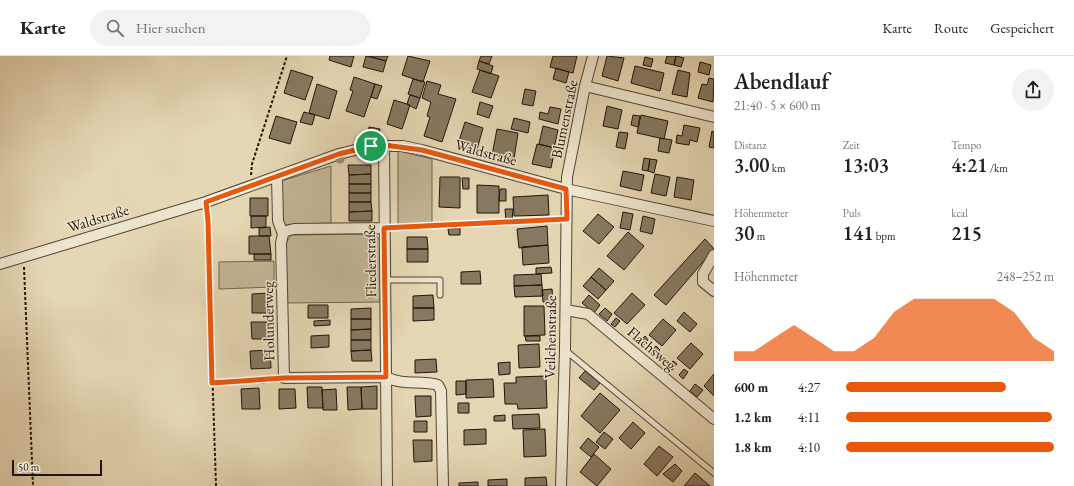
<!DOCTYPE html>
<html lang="de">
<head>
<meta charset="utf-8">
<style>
	:root { --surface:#fff; --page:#f2f2f2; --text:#222; --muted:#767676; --line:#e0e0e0; --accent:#ea580c }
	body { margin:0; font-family:"EB Garamond",serif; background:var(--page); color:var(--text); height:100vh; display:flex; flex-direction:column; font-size:15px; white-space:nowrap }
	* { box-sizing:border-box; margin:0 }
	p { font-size:13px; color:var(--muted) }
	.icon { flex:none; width:22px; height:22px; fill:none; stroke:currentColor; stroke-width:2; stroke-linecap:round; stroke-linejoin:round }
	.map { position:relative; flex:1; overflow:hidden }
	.sheet { display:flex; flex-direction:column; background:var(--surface); width:360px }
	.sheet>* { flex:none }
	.scale { position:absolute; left:12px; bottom:10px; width:90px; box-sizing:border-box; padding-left:4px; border:2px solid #221409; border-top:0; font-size:11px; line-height:14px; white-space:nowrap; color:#221409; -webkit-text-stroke:3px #eee5ce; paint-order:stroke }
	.pin { position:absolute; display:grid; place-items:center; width:34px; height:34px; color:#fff; margin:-17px; border:2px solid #fff; border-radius:50%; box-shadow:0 1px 4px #0007 }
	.round { display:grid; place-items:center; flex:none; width:42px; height:42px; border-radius:21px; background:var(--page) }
	.summary { display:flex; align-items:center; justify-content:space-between; height:68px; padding:0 20px }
	h1 { font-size:22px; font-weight:600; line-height:30px }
	.stats { display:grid; grid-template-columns:repeat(3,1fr); gap:6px; height:68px; padding:4px 20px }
	.stats div { display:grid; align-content:center }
	.stats b { font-size:20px; font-weight:600 }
	.stats small { font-size:11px; font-weight:400 }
	.stats p { font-size:11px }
	.chart { height:112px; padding:8px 20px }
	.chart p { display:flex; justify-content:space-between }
	.chart svg { width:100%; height:72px; margin-top:4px; fill:var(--accent); opacity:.7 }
	ul { padding:0 20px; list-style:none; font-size:13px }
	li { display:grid; grid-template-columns:64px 48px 1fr; align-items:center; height:30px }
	li i { height:10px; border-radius:5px; background:var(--accent) }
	header { display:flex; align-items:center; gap:24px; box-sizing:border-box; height:56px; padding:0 20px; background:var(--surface); border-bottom:1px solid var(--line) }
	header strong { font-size:19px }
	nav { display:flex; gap:22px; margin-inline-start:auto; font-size:14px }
	.search { width:280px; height:36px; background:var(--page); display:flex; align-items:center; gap:10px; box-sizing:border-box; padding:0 14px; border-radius:22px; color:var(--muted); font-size:15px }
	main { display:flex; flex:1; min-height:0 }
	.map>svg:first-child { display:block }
</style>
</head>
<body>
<header>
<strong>Karte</strong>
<div class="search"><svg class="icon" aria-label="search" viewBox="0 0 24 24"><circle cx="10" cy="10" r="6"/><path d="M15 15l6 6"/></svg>Hier suchen</div>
<nav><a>Karte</a><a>Route</a><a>Gespeichert</a></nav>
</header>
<main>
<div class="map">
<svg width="714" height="430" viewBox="0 0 714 430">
	<rect width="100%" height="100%" fill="#e5d7b3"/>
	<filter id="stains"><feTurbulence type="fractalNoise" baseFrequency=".005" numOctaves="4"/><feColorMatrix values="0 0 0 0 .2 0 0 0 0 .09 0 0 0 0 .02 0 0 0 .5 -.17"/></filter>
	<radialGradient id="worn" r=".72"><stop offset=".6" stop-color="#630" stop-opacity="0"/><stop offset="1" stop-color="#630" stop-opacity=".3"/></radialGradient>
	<path fill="#c4b696" stroke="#736550" d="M398,95L432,103V167L398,168Z
		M331,110V167L285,169L281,165V125Z
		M374,178L380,184L382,246L286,247V187L291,179Z
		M274,205V231L219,233V206Z"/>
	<path fill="#877961" stroke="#221409" d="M330,0H354L351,11L329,4Z
		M366,0L386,5L383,16L363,11Z
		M369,0H388L386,5Z
		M408,0L430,5L423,26L402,19Z
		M481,0H492L489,8L479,5Z
		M553,0H577L573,17L550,11Z
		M607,0L624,2L618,25L602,20Z
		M667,0H676L674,9L665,7Z
		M676,0L684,2L681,11L674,9Z
		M645,1L653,3L651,11L643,9Z
		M479,5L493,10L491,18L477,13Z
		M700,6L711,9L709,19L698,16Z
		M635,10L664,17L660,35L631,27Z
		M556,12L569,16L566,27L553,23Z
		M291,14L313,21L305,44L284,37Z
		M480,14L499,20L491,42L472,36Z
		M678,14L690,17L687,41L672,38Z
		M354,21L375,28L364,61L346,55L353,35L350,34Z
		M709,22L714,23L713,46L698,42L702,28L707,29Z
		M413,23L425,26L420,42L408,38Z
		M427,25L441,29L438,38L456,43L442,86L424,80L430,61L427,60L431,46L422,42Z
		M317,28L337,35L329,63L309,57Z
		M375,28L382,30L377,43L371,41Z
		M525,33L536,35L533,50L522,48Z
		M410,39L420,42L416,53L407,48Z
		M394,44L410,49L402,73L387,68Z
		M480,46L493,50L489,62L477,58Z
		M607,50L622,54L618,73L603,70Z
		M550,51L561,53L558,68L539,63L540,56L548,58Z
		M304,56L315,59L312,69L300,66Z
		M633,59L640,60L638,71L631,69Z
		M641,59L668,65L664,83L637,77Z
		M276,60L297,66L290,88L269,82Z
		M514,62L530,66L528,77L511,73Z
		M465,66L483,72L476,97L457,91Z
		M684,69L700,72L697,86L690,84L689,89L676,87L677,79L682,80Z
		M543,70L558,74L554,92L539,88Z
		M369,71L380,73L379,79L368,77Z
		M497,73L518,77L514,103L492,99Z
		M712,75L714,76V92L709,91Z
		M619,76L628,77L625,93L616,91Z
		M660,82L672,84L669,97L658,95Z
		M537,88L555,92L551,112L532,108Z
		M644,102L650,103L648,115L642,114Z
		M650,103L657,104L654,117L648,115Z
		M348,109H371V118L349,119Z
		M623,115L644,119L641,135L620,130Z
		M371,118V128H349V119Z
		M655,118L670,121L666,140L651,137Z
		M440,121H460V152L439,151Z
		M677,121L694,124L691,144L674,141Z
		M462,122H469V133H463Z
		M349,128H371V137H349Z
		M477,129L499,130V157H477Z
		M500,133H506V145H499Z
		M349,137H371V146H349Z
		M548,139L549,159L514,160L513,141Z
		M250,142H268V160H250Z
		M349,146H371L372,155L349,156Z
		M505,153H513L512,165H506Z
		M372,155V165H349V156Z
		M623,156L633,158L630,174L620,172Z
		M598,158L614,171L599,188L583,175Z
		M251,160H266V171L251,172Z
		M643,160L655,163L652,178L640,175Z
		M547,170L548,189L519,192L517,173Z
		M270,171L271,180H259V172Z
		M460,172V179H449L448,173Z
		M628,176L644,190L624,214L607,200Z
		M249,180H269L271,198H249Z
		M407,181H427L428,193H407Z
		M705,183L714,193L666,249L654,239Z
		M548,189L549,207L523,209L522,191Z
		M407,193H428V206H407Z
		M254,198H271V204H254Z
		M551,211L552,217L536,218V212Z
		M599,212L614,225L606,234L591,221Z
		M480,215L481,228H461V216Z
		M541,218L542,229L514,230V219Z
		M591,221L606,234L598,243L583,230Z
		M542,229L543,240L515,241L514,230Z
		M552,233L553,245L543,246L542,234Z
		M269,237V257H252V238Z
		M632,237L645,249L627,268L614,257Z
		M433,239L434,252H413V240Z
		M589,239L600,249L594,257L582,247Z
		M308,249H328V262H308Z
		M524,250H544L545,279L524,280Z
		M371,252V263H351V253Z
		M413,252H434V264L413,265Z
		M605,252L612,258L607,265L599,258Z
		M684,256L697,268L690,276L677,265Z
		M616,262L620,265L615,271L611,268Z
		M351,263H371V273L351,274Z
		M663,263L676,274L662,290L649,279Z
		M330,264V269L314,270V265Z
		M251,266H270V283H252Z
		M371,273V284H351V274Z
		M329,279V291L311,292V280Z
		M525,280H540V285H526Z
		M645,280L648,284L643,290L639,287Z
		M351,284H371V294L351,295Z
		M691,287L703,298L690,313L677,302Z
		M539,288L540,311L519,312L518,289Z
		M656,290L660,294L655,300L651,296Z
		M270,294L271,312L251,313L250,295Z
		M371,294L372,305H352L351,295Z
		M436,303L437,316L415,317V304Z
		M673,305L677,308L672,314L668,311Z
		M510,306V318L499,319L498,307Z
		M684,313L688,316L683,323L679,319Z
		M585,315L600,327L594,334L579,322Z
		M714,318V340L704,330Z
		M546,320L547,352L518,353L517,348H505L504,327H516V321Z
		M493,323L494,341L466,342V324Z
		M456,325H466V338L456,339Z
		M695,328L703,334L697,341L690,335Z
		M377,330V353H362L361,331Z
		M307,331H322L323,352H308Z
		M347,331H361L362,353L348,354Z
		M259,332L260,353H242L241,333Z
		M279,333H295L296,352L279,353Z
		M336,333L337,354H323L322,334Z
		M600,337L620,354L600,377L581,360Z
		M415,340H431V360L416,361Z
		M458,347H469V357H458Z
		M539,358L540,372L513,373L512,359Z
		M505,359V365H494V360Z
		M414,365H427V376H414Z
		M633,366L645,377L631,393L619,382Z
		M486,373V388L464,389V374Z
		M545,373L546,400L524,401L523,374Z
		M604,376L613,383L605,393L596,386Z
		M588,382L599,391L591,401L580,392Z
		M413,384H432V405L414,406Z
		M659,390L673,401L657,420L644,408Z
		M594,398L611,413L597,430L580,416Z
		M675,408L682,415L673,426L663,418Z
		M695,417L710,430H684Z
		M546,421L547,430H525V422Z
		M507,423V430H488V424Z
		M478,426V430H459V427Z"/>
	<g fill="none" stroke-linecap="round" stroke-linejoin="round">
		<defs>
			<path id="lane" d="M446,169L567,163
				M385,224H440V239
				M565,294L714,417
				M262,324L284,322"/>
			<path id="street" d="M585,30L714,61
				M384,89L387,430
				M277,121L278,165L283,178
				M384,172L294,173L286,175L283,178L281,187L284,322L386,321C404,330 419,324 438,329L441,335L443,430
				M714,199L703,218V226L714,235
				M0,208L206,146L339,98L371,90H403L422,94L566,133L714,165
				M566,254L588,258L714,363
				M561,430L565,294L567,121L585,30L593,0"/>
		</defs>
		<use href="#lane" stroke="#534534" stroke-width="7"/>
		<use href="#street" stroke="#534534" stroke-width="12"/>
		<path stroke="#221409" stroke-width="2" stroke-dasharray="3 2" stroke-linecap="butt" d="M251,119L252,108L287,0
			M207,157L216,430
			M395,172L439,169
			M24,211L33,430
			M213,327L255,325"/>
		<use href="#lane" stroke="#eee5ce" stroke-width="5"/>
		<use href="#street" stroke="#eee5ce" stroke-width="10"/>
	</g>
	<circle fill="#998b70" cx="340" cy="103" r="4.5"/>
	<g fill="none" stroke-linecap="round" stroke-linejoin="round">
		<defs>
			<path id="route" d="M384,89L422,94L566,133L567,163L384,172L386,321L284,322L212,327L208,165L206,146L339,98L371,90Z"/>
		</defs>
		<use href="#route" stroke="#fff" stroke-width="8"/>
		<use href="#route" stroke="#ea580c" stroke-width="5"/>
	</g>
	<g text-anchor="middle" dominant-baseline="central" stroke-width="3" stroke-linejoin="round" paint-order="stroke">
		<g font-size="15" fill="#221409" stroke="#eee5ce">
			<text transform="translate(564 63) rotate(-78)">Blumenstraße</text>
			<text transform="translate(486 96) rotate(15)">Waldstraße</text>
			<text transform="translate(98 162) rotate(-17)">Waldstraße</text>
			<text transform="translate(370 205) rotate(-91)">Fliederstraße</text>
			<text transform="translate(268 265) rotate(-91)">Holunderweg</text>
			<text transform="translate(550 281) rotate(-89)">Veilchenstraße</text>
			<text transform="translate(652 292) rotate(40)">Flachsweg</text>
		</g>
	</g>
	<rect width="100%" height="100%" filter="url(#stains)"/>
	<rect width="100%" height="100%" fill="url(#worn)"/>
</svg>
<div class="scale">50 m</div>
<div class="pin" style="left:371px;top:90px;background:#1e9e55"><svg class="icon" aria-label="arrive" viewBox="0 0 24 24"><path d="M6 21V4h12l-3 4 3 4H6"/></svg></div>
</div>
<section class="sheet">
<div class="summary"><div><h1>Abendlauf</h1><p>21:40 · 5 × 600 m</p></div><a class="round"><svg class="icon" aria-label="share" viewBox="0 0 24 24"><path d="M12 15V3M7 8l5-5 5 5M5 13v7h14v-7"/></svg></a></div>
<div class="stats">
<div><p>Distanz</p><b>3.00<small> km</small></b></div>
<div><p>Zeit</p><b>13:03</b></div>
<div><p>Tempo</p><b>4:21<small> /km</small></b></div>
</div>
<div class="stats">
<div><p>Höhenmeter</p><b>30<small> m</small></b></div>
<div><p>Puls</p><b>141<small> bpm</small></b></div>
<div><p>kcal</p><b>215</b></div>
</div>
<div class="chart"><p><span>Höhenmeter</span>248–252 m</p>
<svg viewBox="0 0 160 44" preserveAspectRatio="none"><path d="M0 44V38L10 38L20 30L30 22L40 30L50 38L60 38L70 30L80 14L90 6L100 6L110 6L120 6L130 6L140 14L150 30L160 38V44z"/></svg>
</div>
<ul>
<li><b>600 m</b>4:27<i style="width:77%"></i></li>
<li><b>1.2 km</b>4:11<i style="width:99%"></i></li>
<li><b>1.8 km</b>4:10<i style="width:100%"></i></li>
</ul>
</section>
</main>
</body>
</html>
